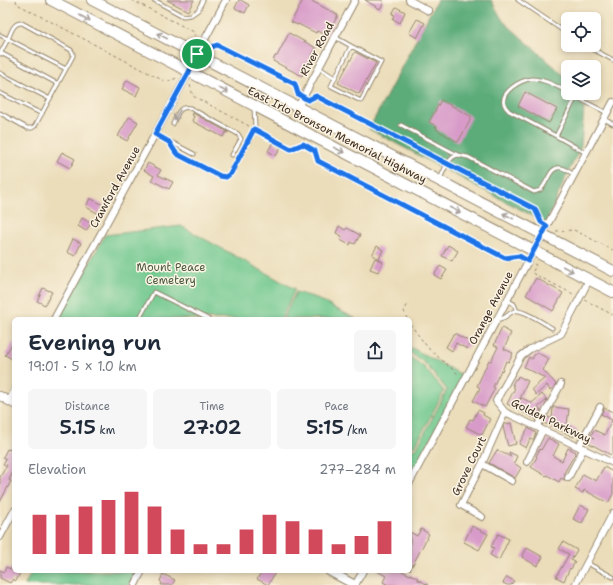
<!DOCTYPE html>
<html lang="en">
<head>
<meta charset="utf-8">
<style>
	:root { --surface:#fff; --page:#f6f6f7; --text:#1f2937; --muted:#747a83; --accent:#d1495b }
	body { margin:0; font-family:"Shantell Sans",sans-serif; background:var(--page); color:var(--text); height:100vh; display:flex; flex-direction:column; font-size:15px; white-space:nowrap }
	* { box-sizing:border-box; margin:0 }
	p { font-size:13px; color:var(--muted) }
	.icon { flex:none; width:22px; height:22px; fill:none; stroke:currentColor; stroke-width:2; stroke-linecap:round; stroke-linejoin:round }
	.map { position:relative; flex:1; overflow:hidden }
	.drawer { position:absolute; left:12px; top:317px; width:400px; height:256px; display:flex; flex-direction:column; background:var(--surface); border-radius:6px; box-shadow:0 2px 6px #0003 }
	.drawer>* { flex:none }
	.buttons { position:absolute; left:561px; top:12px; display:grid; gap:8px }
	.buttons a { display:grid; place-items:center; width:40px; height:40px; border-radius:6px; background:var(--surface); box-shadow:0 2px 6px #0003; font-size:20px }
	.pin { position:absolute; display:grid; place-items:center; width:34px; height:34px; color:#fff; margin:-17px; border:2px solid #fff; border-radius:50%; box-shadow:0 1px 4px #0007 }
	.round { display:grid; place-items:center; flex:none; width:42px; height:42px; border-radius:6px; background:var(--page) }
	.head { display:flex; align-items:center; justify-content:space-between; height:68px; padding:0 16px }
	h1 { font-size:22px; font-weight:600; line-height:30px }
	.metrics { display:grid; grid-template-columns:repeat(3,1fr); gap:6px; height:68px; padding:4px 16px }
	.metrics div { display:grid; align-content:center; border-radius:6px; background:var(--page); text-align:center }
	.metrics b { font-size:20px; font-weight:600 }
	.metrics small { font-size:11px; font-weight:400 }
	.metrics p { font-size:11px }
	.chart { height:112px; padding:8px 16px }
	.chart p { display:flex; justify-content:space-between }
	.chart svg { width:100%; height:72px; margin-top:4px; stroke:var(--accent); stroke-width:6 }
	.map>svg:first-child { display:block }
</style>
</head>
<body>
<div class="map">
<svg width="613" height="585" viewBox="0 0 613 585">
	<rect width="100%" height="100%" fill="#fcf5e5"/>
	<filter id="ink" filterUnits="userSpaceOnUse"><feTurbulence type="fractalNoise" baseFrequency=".025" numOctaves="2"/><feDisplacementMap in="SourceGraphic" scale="8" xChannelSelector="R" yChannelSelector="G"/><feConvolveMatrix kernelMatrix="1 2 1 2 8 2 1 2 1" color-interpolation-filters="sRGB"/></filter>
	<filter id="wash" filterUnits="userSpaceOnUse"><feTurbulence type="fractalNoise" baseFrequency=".012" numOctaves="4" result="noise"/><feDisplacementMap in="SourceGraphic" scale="16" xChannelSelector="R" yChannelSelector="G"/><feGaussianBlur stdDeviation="0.9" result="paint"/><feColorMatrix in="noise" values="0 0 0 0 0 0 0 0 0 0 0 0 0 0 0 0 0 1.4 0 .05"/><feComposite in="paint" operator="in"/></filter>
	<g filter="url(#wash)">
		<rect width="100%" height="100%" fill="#ebddba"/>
		<path fill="#70c88e" stroke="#567956" d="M181,226L295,289L281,319H59L105,235Z
			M296,292L313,297L356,319H283Z
			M410,347L464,376L410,478V451L417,448L447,390L425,363L410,353Z
			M410,357L423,366L444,391L415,446L410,447Z
			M32,571H137L129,585H25Z"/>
		<path fill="#5cac79" stroke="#4c6b4c" d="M437,0H491L503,21L567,78L568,93H576L584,108L581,146L564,181L546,223L369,129Z"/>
		<g id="blocks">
			<path fill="#d89bc9" d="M167,0H194L188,11Z
				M239,0H241L249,5L245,13L235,8Z
				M303,0H310L338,15L327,36L317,31L316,33L298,24V25L291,22Z
				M365,0H381L384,2L380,9Z
				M396,7L405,12L400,23L393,19L395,15L392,14Z
				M417,19L425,23L417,38L409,33Z
				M289,33L316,48L302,76L273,61L275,56H277Z
				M355,52L376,63L359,94L338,83Z
				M127,80L140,87L136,96L122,89Z
				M525,92L557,109L549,123L518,106Z
				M441,100L472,117L458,142L436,129L437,127L429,122Z
				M193,113L228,132V133L226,132L223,137L192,121L194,116L192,115Z
				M129,117L138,122L127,141L118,136Z
				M273,142L281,147L276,156L268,151Z
				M62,152L75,159L70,168L57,161Z
				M148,163L161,170L158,175L173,182L169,189L151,180L154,176L144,170Z
				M90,198L103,205L99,214L86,207Z
				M82,218L91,223L86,231L78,226Z
				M339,226L345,230L347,228L360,235L355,244L351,242L350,245L340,240L342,236L336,233Z
				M73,239L81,243L75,256L67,252Z
				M448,245L458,251L452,261L442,256Z
				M377,246L383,250L379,259L372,255Z
				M375,258L383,262L378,272L370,269Z
				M440,266L447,270L441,279L434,275Z
				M536,278L563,293L553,311L526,295Z
				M43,288L52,292L45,305L37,301Z
				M502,328L511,333L504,349L513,353L509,362L506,361L502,371L501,370L493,387L495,388L485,407L473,401L480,388L477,386L489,360L491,361L498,347L494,345Z
				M454,333L470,342L467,349L456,343L452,351L446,347Z
				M14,341V360L5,355Z
				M538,353L549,359L543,370L556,384L550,390L547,385L536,395L532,389L545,378L524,367L529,357L532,359L534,355Z
				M518,376L528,381L519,401L522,398L532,403L542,394L547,400L537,408L541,410L536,419L507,404L515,388L513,387L514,385H512L515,379H517Z
				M553,407L569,409L567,425L578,430L574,437L544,423L548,417L552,419Z
				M604,408L613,412V451L611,455L587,442L591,436L594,438L591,435L594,430L605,435L612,420L601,414Z
				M478,410L484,413L483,415L490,419L482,435L466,427L470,419L473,420Z
				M511,423L516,444L508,446L503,427L505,424Z
				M528,428L536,433L533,440L530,439L526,448L519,444Z
				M548,438L559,444L553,456L562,461L568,448L576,452L564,473L565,474L564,480L561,478L559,482L547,475L546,476L531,467L537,457L536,456L540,449L541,450Z
				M14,442V470L9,480L11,481L0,502V477L7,465L3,464L6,459L3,457L7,449L10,450Z
				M497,450L511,457L509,452L517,456L514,463L521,468L515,478L489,463Z
				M604,467L613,472V494L608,503L584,490L583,493L575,489L583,474L596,481Z
				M580,505L589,509L582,523L573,519Z
				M472,526L488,534L479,550L464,542Z
				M421,529L429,534L410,570V532L417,536Z
				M498,534L509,539L499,560L490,555L494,548L491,547Z
				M563,542L577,550L571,560L575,562L571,569L570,568L564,581L556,577L569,554L559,549Z
				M527,548L543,557L537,566L522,557Z
				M6,567L20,573L16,581L13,579L10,583L0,578V570L4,572Z
				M262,571H276L268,585L257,579Z
				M377,571H402L410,575V574L418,578L417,579L428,585H388L383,582L386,576Z
				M163,574L175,580L172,585H161L162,583L160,581Z
				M507,577L514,581L511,585H507L503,583Z"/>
		</g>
	</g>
	<g filter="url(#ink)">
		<use href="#blocks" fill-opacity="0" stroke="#93846c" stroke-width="1"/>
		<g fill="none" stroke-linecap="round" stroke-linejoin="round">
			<defs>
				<path id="service" d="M154,0L183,16L191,15L198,10L203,0
					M518,0L568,34
					M0,35L8,39L0,54
					M335,37L351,46
					M585,45L613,60
					M1,53L58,84
					M318,67L335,78L331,86L361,101L381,62L351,46L335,78
					M0,73L50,99
					M0,93L42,114
					M569,93L576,97
					M0,113L27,128H32L35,126L73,56V53L71,50L22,23C13,22 11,33 8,39L66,69
					M604,119L613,124
					M173,124C177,115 179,105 190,108L238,134L241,139L232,155
					M401,125L458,155
					M156,134L169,142L176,153L181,156L220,176L226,177L231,173L255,127L254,107
					M556,136L509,111C508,110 506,108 505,106C498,93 521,79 532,79C545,79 558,87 568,92
					M171,142L194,154
					M586,153L556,136L576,97L607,113
					M440,179C444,171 448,157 458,155C461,155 465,157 468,157L534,192C536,191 538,191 540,190C548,184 549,165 562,168C566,169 570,173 574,174
					M507,300L514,304L517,311
					M139,319L154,292L208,319
					M497,319C505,320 507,314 514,311C521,308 545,324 552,328
					M587,563L613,577"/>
				<path id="minor" d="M409,0L429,11
					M298,107L355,0
					M589,280L561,334L530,349L521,356L496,401L505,412L613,463
					M54,319L189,72L197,54L226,0
					M9,401L14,391
					M537,427L561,384
					M579,446L600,407
					M527,462L543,430
					M482,464L512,481
					M568,478L584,448
					M410,482L613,102
					M482,517L461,505L482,464L505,412
					M0,537L14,511
					M135,585L142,571
					M355,585L363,571
					M575,585L613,513"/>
				<path id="tertiary" d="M0,396L14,404
					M329,571L355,585"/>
				<path id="trunk" d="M51,0L613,292
					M92,0L613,271"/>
			</defs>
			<use href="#service" stroke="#93846c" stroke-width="5"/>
			<use href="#minor" stroke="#93846c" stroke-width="8"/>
			<use href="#tertiary" stroke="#93846c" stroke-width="10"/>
			<use href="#trunk" stroke="#93846c" stroke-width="12"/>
			<path stroke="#93846c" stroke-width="1" stroke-dasharray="3 3" stroke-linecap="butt" d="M16,0L17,4L166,82L177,78L179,79
				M132,0L194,32L197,42
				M208,48H209L217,45L295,84L298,94
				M190,85L193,96L249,126
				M311,98L316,96L443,161
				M259,131L291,149L303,144L315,151L318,161L505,258L519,256L523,258
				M451,166L535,209L541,222
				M556,231L574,230L613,250
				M534,264L536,265L532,273L573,294
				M585,300L613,315
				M407,319L404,311L408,304
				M410,324L428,348L459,375"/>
			<use href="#service" stroke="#fff" stroke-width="3"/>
			<use href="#minor" stroke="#fff" stroke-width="6"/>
			<use href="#tertiary" stroke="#fff" stroke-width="8"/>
			<use href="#trunk" stroke="#fff" stroke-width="10"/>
		</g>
		<defs><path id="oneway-shaft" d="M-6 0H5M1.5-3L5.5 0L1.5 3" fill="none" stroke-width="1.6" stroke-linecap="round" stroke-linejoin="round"/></defs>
		<g stroke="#a79f9a">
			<use href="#oneway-shaft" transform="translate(85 18) rotate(28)"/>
			<use href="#oneway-shaft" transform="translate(162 36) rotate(-153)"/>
			<use href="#oneway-shaft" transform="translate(223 90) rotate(27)"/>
			<use href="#oneway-shaft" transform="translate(177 115) rotate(121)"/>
			<use href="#oneway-shaft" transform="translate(339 150) rotate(27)"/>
			<use href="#oneway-shaft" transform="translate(455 210) rotate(27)"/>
			<use href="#oneway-shaft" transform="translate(508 216) rotate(-153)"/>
			<use href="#oneway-shaft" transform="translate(568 269) rotate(28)"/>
		</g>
	</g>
	<g fill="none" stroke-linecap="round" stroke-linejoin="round" filter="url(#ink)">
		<defs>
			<path id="route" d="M202,45L209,48L217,45L295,84L298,94L308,100L316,96L535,209L541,222L547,226L528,261L519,256L505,258L318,161L315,151L303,144L291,149L254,129L231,173L226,177L220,176L181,156L176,153L169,142L155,134L189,72Z"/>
		</defs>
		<use href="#route" stroke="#fff" stroke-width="8"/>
		<use href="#route" stroke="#1a73e8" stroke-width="5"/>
	</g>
	<g text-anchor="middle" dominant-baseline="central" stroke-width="3" stroke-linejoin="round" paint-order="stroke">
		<g font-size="11" fill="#3b2a1e" stroke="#fcf5e5">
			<text transform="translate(317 49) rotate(-62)">River Road</text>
			<text transform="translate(337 135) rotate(27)">East Irlo Bronson Memorial Highway</text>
			<text transform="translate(115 187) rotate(-61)">Crawford Avenue</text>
			<text transform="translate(491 308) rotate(-62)">Orange Avenue</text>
			<text transform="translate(551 421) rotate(26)">Golden Parkway</text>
			<text transform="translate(469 466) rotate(-64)">Grove Court</text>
		</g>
		<g font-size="11" fill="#4b5940" stroke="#fcf5e5">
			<text x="171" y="267">Mount Peace<tspan x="171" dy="13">Cemetery</tspan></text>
		</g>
	</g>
</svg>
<div class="buttons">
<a><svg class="icon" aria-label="locate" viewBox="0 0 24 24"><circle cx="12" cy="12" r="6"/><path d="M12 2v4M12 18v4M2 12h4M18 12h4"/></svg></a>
<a><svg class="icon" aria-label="layers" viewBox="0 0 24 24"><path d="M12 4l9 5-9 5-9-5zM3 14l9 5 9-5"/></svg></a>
</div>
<div class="pin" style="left:197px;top:54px;background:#1e9e55"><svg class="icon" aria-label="arrive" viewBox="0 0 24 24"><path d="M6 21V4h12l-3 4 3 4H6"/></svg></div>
<section class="drawer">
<div class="head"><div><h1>Evening run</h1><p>19:01 · 5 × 1.0 km</p></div><a class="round"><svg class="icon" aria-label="share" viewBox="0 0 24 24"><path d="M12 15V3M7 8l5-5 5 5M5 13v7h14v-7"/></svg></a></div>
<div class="metrics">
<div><p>Distance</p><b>5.15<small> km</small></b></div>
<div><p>Time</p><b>27:02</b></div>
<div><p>Pace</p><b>5:15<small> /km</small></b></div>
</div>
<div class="chart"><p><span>Elevation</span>277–284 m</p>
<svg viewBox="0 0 160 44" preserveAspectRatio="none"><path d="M5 44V20M15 44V20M25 44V15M35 44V11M45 44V6M55 44V15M65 44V29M75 44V38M85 44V38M95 44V29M105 44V20M115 44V24M125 44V29M135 44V38M145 44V33M155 44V24"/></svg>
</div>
</section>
</div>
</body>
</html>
